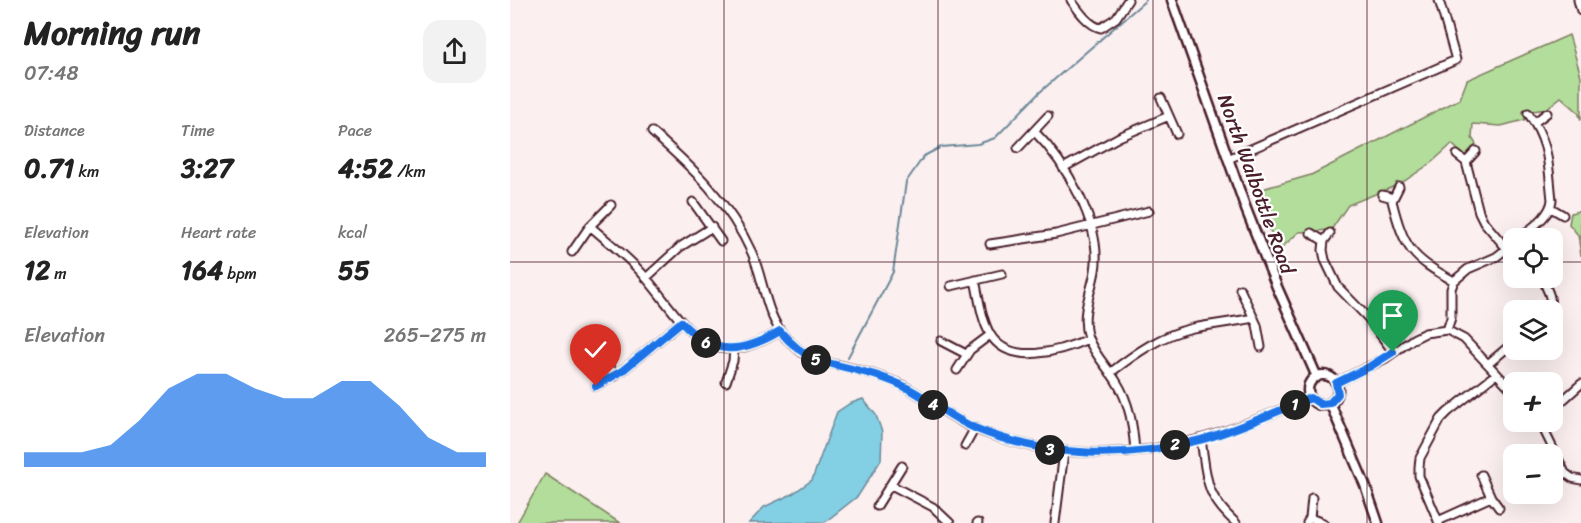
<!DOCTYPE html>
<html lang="en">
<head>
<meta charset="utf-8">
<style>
	:root { --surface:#fff; --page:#f2f2f2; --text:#222; --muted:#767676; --accent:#1a73e8 }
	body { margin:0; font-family:Sriracha,sans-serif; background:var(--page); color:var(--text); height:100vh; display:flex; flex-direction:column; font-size:22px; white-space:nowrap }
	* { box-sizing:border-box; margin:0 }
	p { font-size:20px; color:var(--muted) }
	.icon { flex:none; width:33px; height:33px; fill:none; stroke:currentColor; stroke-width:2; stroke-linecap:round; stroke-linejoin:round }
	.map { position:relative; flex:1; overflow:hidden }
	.side { display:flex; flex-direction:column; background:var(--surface); width:510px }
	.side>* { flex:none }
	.fabs { position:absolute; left:993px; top:228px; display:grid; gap:12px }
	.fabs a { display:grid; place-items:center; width:60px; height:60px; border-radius:12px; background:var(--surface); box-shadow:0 6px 24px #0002; font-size:30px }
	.pin { position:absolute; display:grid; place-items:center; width:51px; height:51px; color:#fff; margin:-62px -26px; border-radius:50% 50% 50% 0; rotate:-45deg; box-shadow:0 0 6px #0007 }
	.pin .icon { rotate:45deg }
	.km { position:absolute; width:30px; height:30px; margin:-15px; border-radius:50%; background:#222; color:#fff; font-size:16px; line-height:30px; text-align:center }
	.round { display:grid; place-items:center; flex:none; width:63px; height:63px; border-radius:18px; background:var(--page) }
	.overview { display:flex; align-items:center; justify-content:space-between; height:102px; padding:0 24px }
	h1 { font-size:33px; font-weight:800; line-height:45px }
	.figures { display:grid; grid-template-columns:repeat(3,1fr); gap:9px; height:102px; padding:6px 24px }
	.figures div { display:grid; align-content:center }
	.figures b { font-size:26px; font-weight:800 }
	.figures small { font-size:16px; font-weight:400 }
	.figures p { font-size:16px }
	.chart { height:168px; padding:12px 24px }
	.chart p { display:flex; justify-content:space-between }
	.chart svg { width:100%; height:108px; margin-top:6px; fill:var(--accent); opacity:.7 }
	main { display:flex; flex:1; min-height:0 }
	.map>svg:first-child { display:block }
</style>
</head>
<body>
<main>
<section class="side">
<div class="overview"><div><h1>Morning run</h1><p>07:48</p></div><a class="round"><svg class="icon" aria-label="share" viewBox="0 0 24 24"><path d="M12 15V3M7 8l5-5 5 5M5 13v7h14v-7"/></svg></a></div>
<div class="figures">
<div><p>Distance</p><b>0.71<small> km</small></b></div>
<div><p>Time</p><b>3:27</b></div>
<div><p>Pace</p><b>4:52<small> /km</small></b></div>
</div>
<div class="figures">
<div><p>Elevation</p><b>12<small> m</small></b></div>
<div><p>Heart rate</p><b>164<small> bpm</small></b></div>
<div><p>kcal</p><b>55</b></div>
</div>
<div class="chart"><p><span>Elevation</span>265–275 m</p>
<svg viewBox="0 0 160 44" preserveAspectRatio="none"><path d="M0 44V38L10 38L20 38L30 35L40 25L50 12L60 6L70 6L80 12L90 16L100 16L110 9L120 9L130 19L140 32L150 38L160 38V44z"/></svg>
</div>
</section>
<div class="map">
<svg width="1071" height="523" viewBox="0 0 1071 523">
	<rect width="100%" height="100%" fill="#fbefef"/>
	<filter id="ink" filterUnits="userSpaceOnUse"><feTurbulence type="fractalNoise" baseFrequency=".0167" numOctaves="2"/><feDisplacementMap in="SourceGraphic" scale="12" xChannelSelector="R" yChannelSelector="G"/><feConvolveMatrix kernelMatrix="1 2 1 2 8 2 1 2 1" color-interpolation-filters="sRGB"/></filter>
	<g filter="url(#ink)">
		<path fill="#b2dd9a" stroke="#7e7e62" stroke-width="1.5" d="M1059,35L1071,76V120L1068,112L1051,97L1036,109L1023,111L1014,120L991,126L963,124L962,138L966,144L956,161L948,155V150L942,144L921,163L890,184L838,205L821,230L789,232L768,251L745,191L801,175L950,99L957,80Z
			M1071,210V256L1068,235L1059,224L1061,213Z
			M35,474L110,523H7Z"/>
		<path fill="#83cfe3" stroke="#6c8999" stroke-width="1.5" d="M353,399L366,415L372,432L371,460L348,496L315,522L239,523L254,507L282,494L302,480L327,412L339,404Z"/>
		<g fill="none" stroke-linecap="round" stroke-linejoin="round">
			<path stroke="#6c8999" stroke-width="2" d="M338,357L383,272L396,182L414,156L431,147L468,144L485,138L530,92L636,0"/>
			<defs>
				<path id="minor" d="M561,0C568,10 579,26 591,28L606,18L618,0
					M1068,0L1071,11
					M651,98L667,134
					M1025,122L1037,113
					M524,131C555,162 593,225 585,271C581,294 570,314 578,338C584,354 597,367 606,381C620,403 623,426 625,451
					M142,132C183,168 219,202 242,253C254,280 255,314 275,337C282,344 290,352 299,357C308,362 319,363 329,365C350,370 371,376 390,384C417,397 440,418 468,430C539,458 617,459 690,439C728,429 764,412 801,398
					M508,148L538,116
					M947,155L956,162L966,151
					M718,159L946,60L929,0
					M956,162L969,212L974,222L997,249
					M553,168L609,137L659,116
					M889,187L882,201C894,248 901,258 944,281
					M872,195L883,198
					M183,202L211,241
					M1041,208L1053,215
					M80,226C99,243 121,259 137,279C180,330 197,375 270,331
					M801,233L814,241
					M820,233L814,241L813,250L815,260L828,287L859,319L883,352
					M1009,238C1021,228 1040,217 1042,200C1038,164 1040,144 1018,113
					M480,244L546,234L639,211
					M62,252L80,226L101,205
					M136,278L170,247L202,227
					M465,280C469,297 471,319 480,334C499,367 551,351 578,339
					M441,286L492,274
					M1036,287C1040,295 1042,301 1039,310
					M730,289L747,325L751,347
					M937,330L941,318V289L944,281L958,269L986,257L1004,243
					M431,341L456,354
					M92,355L105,376
					M978,364L1004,342
					M447,370L460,350L480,335
					M600,373C626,353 651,335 683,328C703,324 724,322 744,318
					M216,382L223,361L224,349
					M826,383L876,358L903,339L915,333L937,330L954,339L1004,392
					M86,386L112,371L171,322
					M1042,410L1071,384
					M1030,422L1055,473L1062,478L1071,480
					M691,439C697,479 694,494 726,523
					M455,446L465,428
					M971,475L981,497L989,508
					M381,485L423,507L440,523
					M367,506L392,466
					M800,518L813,523
					M928,521L981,497
					M467,523H468
					M545,523L554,452
					M797,523L800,518L802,498
					M929,523L909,476V467L910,458L931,419L938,412L986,374"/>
				<path id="tertiary" d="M662,0L736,209L767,287L807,377
					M798 390a15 15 0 1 1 30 0a15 15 0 1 1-30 0Z
					M820,403L855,485L868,523"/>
			</defs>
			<use href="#minor" stroke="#4a1f2b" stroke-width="11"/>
			<use href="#tertiary" stroke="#4a1f2b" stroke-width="13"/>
			<use href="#minor" stroke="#fff" stroke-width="7"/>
			<use href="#tertiary" stroke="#fff" stroke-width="8"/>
		</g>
	</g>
	<g fill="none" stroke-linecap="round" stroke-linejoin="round" filter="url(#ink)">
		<defs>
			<path id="route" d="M86,386L112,371L171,322C204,357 231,354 270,331C280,343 291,353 306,360C337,368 372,374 401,390C423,402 443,419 467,429C537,458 617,459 690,440C728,430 764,412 801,398L810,404L820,403L828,394L826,383L859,367L883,352"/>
		</defs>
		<use href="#route" stroke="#fff" stroke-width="12"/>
		<use href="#route" stroke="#1a73e8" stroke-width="8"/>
	</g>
	<path fill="none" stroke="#4a1f2b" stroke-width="1.5" stroke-opacity="0.55" d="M214,0V523M428,0V523M643,0V523M857,0V523M0,262H1004M1042,262H1071"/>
	<g text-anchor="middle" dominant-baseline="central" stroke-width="4.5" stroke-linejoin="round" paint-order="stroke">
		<g font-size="20" fill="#4a1f2b" stroke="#fff">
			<text transform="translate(746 184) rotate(70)">North Walbottle Road</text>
		</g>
	</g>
</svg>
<div class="fabs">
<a><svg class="icon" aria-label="locate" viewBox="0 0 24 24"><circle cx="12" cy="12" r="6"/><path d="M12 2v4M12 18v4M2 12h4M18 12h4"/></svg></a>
<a><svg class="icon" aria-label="layers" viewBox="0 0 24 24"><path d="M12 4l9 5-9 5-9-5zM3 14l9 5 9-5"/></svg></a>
<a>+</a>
<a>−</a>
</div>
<div class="pin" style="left:883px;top:352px;background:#1e9e55"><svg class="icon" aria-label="arrive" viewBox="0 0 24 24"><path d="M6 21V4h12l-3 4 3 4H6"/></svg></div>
<div class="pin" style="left:86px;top:386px;background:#d93025"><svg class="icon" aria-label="check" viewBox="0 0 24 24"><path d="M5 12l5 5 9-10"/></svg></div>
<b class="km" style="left:785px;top:405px">1</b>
<b class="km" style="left:665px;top:445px">2</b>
<b class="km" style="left:540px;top:450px">3</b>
<b class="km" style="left:423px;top:405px">4</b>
<b class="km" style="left:306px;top:360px">5</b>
<b class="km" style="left:196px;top:343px">6</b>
</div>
</main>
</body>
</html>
